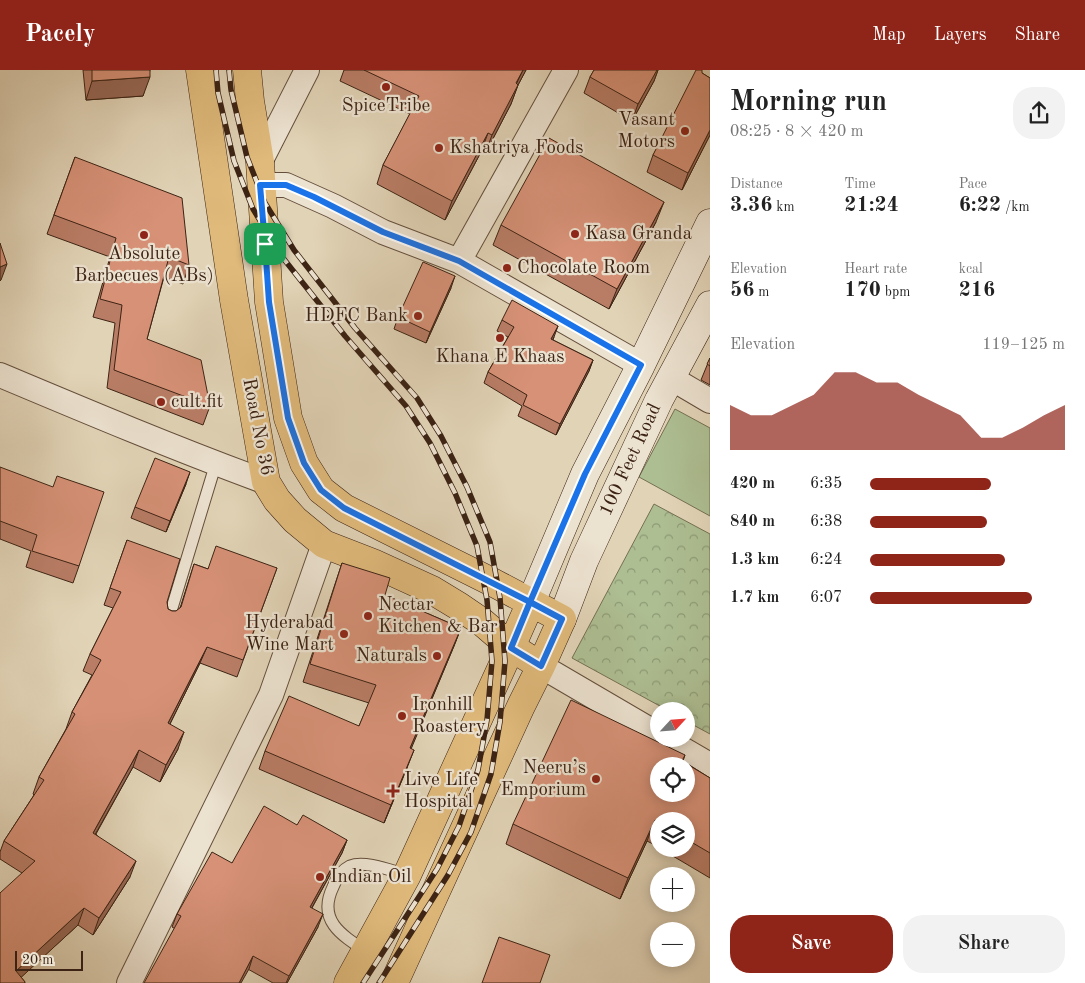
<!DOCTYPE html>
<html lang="en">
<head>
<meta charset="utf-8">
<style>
	:root { --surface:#fff; --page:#f2f2f2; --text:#222; --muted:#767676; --accent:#8f2418 }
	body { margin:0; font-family:"Old Standard TT",serif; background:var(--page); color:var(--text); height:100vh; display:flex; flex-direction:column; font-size:19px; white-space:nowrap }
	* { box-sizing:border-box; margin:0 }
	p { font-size:16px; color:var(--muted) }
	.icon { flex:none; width:28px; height:28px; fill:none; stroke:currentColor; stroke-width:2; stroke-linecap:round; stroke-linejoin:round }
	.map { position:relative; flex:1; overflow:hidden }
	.drawer { display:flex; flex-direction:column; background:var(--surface); width:375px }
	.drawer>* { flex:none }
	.needle { width:32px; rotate:64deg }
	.tools { position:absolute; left:650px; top:632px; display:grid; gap:10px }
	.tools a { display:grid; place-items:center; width:45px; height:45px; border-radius:50%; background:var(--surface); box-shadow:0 2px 12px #0003; font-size:25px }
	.scale { position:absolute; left:15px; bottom:12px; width:68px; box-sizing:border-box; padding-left:5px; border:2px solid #3c2314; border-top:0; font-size:14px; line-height:18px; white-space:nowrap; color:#3c2314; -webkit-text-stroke:4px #ece2d0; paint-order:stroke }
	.pin { position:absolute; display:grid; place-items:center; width:42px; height:42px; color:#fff; margin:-21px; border-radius:10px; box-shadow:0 2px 8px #0006 }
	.round { display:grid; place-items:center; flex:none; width:52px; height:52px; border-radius:20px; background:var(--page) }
	.overview { display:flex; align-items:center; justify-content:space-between; height:85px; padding:0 20px }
	h1 { font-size:28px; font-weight:700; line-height:38px }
	.stats { display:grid; grid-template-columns:repeat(3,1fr); gap:8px; height:85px; padding:5px 20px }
	.stats div { display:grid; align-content:center }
	.stats b { font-size:21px; font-weight:700 }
	.stats small { font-size:14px; font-weight:400 }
	.stats p { font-size:14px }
	.chart { height:140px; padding:10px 20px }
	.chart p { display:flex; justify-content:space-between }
	.chart svg { width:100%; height:90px; margin-top:5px; fill:var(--accent); opacity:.7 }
	.action { display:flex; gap:10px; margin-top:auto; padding:10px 20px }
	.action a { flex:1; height:58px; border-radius:20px; background:var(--accent); color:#fff; font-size:20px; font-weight:700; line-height:58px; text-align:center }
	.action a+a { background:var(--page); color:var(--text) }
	ul { padding:0 20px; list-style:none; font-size:16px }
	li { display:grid; grid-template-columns:80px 60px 1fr; align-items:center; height:38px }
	li i { height:12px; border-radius:6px; background:var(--accent) }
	header { display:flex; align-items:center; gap:30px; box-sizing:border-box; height:70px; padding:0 25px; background:var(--accent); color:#fff }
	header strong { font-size:24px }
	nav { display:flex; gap:28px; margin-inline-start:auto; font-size:18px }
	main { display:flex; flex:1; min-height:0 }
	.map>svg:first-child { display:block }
</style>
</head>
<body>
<header>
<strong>Pacely</strong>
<nav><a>Map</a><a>Layers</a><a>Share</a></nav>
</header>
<main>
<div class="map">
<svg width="710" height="913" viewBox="0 0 710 913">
	<defs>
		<pattern id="park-crowns" width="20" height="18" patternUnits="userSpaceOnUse" patternTransform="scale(1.25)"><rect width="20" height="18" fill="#adbe92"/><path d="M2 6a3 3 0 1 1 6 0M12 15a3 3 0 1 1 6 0" fill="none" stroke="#8e9a76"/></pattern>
	</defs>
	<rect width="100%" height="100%" fill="#e1d3b6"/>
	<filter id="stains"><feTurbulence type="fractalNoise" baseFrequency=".004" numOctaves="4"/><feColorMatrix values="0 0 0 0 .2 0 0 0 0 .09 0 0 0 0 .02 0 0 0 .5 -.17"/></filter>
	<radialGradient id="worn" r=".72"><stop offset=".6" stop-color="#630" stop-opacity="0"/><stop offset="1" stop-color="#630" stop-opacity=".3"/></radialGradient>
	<path fill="url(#park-crowns)" stroke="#747053" d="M654,434L710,464V664L686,651V641H669L572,588Z"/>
	<path fill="#adbe92" stroke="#747053" d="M675,339L710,358V446L639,407Z"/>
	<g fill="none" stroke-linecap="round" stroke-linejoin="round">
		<defs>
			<path id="lane" d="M168,551L216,393
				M366,881C341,865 317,850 333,817C336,809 342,800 350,796C365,790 392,801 407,805"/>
			<path id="street" d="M260,92L307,0
				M261,115H286L333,136L383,162L459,191L641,295
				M459,191L566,0
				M0,305C88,342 176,379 266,412
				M671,308L710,331
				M541,596L659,665
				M665,669L710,695
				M129,913L271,625L324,474"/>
			<path id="secondary" d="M531,532L585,404L641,295L710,153
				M562,549L584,491L659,330L710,235"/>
			<path id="primary" d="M200,0L234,230L266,412L277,430L295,450L324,474L373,493L432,520L460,537L482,552L511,577L541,596
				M247,0L250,31L260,92L269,232L288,348L304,393L321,420L344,438L494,513L562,549L541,596L521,636L394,913
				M348,913L407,805L511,577L531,532"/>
		</defs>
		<use href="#lane" stroke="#654f3c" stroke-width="13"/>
		<use href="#street" stroke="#654f3c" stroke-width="26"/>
		<use href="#secondary" stroke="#3c2314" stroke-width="29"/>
		<use href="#primary" stroke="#3c2314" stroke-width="29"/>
		<use href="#lane" stroke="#ece2d0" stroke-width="11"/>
		<use href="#street" stroke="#ece2d0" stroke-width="24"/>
		<use href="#secondary" stroke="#ece2d0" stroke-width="28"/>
		<use href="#primary" stroke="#e0ba7b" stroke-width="28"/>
		<defs>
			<path id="rail" d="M216,0L218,23L234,91L253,139L283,188L345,266L406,336L430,373L455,423L477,476L487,530L492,591L487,650L478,700L459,756L437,799L363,913
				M229,0L231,20L247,87L265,133L294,180L355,258L417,328L441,366L467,417L490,472L500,528L505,591L500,652L491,704L471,762L448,805L379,913"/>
		</defs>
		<use href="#rail" stroke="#3c2314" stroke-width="5.5"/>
		<use href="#rail" stroke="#ece2d0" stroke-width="4" stroke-dasharray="11" stroke-linecap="butt"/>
	</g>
	<path fill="#b97d66" stroke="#3c2314" d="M83,0H150L143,26L86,30Z
		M344,0H526L518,15L511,34L485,84L481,82L445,150L377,114L383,95L410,44L340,11Z
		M594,0H658L654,11L632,51L584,23L590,7Z
		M702,3L710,8V65L682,120L647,102L653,85Z
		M75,87L189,195L183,214L164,207L147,269L210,336L203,355L107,318L115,253L93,247L110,187L47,164Z
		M656,152L609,239L493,175L501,155Z
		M451,218L426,273L394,259L398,247Z
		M502,250L554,267L553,270L593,290L589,301L556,365L518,346L522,336L484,313L488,302L508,267L497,261Z
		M710,288V315L701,310Z
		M0,397L79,496L73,513L26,497L31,481L0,469Z
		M186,414L166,462L131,448L135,437Z
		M127,470L167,532L168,539L172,541H176L180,538L194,494L208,499L277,498L237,607L200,593L170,654L178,679L160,712L133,697L96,764L130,807L93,865L78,855L21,907L25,912V913H0L22,803L0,789V782L4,771L34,725L33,724L39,707L66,659L72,642L92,605L83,601L90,584L113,538L104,535Z
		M342,493L385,525L461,558L454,576L411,678L407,698L384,753L259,699L265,681L359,656L369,633L303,612L336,511Z
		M685,685L683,691L710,708V808L661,779H686V751H659V777L647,771L620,829L506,774L513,754Z
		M297,755L347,770L342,783L312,838L318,857L287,913H273L172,857L177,844L232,793Z"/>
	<path fill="#966653" stroke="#3c2314" d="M523,0H526L518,15L511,34L485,84L492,65Z
		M656,0H658L654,11L632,51L638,34Z
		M150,7L143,26L86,30L92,11Z
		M710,60V65L682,120L688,103Z
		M488,63L481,82L445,150L452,131Z
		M664,132L656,152L609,239L617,219Z
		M7,194L1,210L0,211V197Z
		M455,206L451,218L426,273L430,262Z
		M558,256L554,267L547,280L551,269Z
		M593,290L589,301L556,365L560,354Z
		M190,402L186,414L166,462L170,451Z
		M461,558L454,576L404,696L410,678Z
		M207,577L200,593L162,670L168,653Z
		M184,662L178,679L160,712L166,695Z
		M139,680L133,697L87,779L93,763Z
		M414,680L407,698L384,753L391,735Z
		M655,750L647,771L620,829L628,808Z
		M347,770L342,783L305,850L310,837Z
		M136,791L130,807L93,865L99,848Z
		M84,838L78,855L15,913L16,901Z
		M323,844L318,857L287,913H286L289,906Z
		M253,886L249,899L241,913H239Z"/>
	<path fill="#d79177" stroke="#3c2314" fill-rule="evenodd" d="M92,0H150V7L92,11Z
		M364,0H523L516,13L518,15L492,65L488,63L452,131L383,95L419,26Z
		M594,0H657L638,34L590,7Z
		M696,0H702V3L710,8V60L688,103L653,85Z
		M549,68L664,132L617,219L501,155Z
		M75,87L182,128L189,195L169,187L147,269L201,290L210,336L114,300L122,235L100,229L116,168L54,145Z
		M0,173L7,194L0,197Z
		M423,192L455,206L430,262L398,247Z
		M512,230L558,256L551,269L593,290L560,354L523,335L527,325L488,302L514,257L502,250Z
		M710,288V296L707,294Z
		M155,388L190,402L170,451L135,437Z
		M0,397L53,417L57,406L104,422L79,496L32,481L37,465L0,451Z
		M127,470L180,489L167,532L168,539L172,541H176L181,537L194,494L208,499L216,476L277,498L243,590L207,577L168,653L184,662L166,695L139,680L93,763L136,791L99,848L84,838L16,901L25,912L24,913H0V823L35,791L4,771L44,710L39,707L75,644L72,642L101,590L90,584L121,522L110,518Z
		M342,493L390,508L385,525L461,558L410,678L414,680L391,735L265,681L289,626L359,656L376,615L310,594Z
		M571,630L685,685L682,691L710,708V783L686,769V751H659V752L655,750L628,808L513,754ZM659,696H686V724H659Z
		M264,736L297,755L303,745L347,770L310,837L323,844L289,906L253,886L239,913H144L181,846L177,844L212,782L232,793Z
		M499,867L550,885L540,913H482Z"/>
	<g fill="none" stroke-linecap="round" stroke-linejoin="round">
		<defs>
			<path id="route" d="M265,174L269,232L288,348L304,393L321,420L344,438L530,532L511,578L541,596L562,549L530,532L585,404L641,295L459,191L383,162L314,127L286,115H260L265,174"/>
		</defs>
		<use href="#route" stroke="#fff" stroke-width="10"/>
		<use href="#route" stroke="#1a73e8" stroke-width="6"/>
	</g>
	<g fill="#8f2418" stroke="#ece2d0" stroke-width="2">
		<circle cx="386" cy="17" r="5"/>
		<circle cx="685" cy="61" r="5"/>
		<circle cx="439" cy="78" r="5"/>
		<circle cx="575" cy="164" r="5"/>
		<circle cx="144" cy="165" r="5"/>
		<circle cx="507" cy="198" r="5"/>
		<circle cx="418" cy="246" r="5"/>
		<circle cx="500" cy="268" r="5"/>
		<circle cx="161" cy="332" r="5"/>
		<circle cx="368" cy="546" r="5"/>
		<circle cx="344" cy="564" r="5"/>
		<circle cx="437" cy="586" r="5"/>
		<circle cx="402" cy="646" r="5"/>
		<circle cx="596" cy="709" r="5"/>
		<path d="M390.5 713.5h5v5h5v5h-5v5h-5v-5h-5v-5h5z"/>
		<circle cx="320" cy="807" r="5"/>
	</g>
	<g text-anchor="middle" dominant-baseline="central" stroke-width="4.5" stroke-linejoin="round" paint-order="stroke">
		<g font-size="19" fill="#3c2314" stroke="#ece2d0" text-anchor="start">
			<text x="386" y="36" text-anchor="middle">SpiceTribe</text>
			<text x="675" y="50" text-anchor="end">Vasant<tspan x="675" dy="22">Motors</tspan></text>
			<text x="449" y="78">Kshatriya Foods</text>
			<text x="585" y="164">Kasa Granda</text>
			<text x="144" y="184" text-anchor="middle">Absolute<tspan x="144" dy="22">Barbecues (ABs)</tspan></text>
			<text x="517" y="198">Chocolate Room</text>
			<text x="408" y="246" text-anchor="end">HDFC Bank</text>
			<text x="500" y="287" text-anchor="middle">Khana E Khaas</text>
			<text x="171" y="332">cult.fit</text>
			<text x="378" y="535">Nectar<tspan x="378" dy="22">Kitchen &amp; Bar</tspan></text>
			<text x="334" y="553" text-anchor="end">Hyderabad<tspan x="334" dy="22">Wine Mart</tspan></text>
			<text x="427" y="586" text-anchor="end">Naturals</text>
			<text x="412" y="635">Ironhill<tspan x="412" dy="22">Roastery</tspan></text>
			<text x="586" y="698" text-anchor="end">Neeru’s<tspan x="586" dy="22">Emporium</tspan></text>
			<text x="404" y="710">Live Life<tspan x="404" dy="22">Hospital</tspan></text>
			<text x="330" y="807">Indian Oil</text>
		</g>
		<g font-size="19" fill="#3c2314" stroke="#ece2d0">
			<text transform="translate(257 357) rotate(79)">Road No 36</text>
			<text transform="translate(631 390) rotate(-65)">100 Feet Road</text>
		</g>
	</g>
	<rect width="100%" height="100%" filter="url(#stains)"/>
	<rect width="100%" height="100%" fill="url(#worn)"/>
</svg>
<div class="tools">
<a><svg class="needle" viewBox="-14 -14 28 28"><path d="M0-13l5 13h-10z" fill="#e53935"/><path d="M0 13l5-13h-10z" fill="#767676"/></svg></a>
<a><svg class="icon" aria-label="locate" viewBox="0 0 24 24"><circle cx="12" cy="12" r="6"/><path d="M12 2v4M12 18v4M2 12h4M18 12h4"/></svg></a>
<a><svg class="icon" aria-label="layers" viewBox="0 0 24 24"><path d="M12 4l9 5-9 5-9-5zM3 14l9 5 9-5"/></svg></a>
<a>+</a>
<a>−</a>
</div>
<div class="scale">20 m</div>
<div class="pin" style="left:265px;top:174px;background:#1e9e55"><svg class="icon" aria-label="arrive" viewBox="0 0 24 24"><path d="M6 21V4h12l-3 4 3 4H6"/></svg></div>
</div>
<section class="drawer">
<div class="overview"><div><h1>Morning run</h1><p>08:25 · 8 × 420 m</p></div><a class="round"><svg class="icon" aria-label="share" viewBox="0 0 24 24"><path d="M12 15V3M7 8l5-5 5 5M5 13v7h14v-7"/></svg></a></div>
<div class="stats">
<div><p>Distance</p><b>3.36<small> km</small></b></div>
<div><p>Time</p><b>21:24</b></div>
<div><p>Pace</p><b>6:22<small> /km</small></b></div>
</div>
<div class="stats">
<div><p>Elevation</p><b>56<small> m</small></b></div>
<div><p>Heart rate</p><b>170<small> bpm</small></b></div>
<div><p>kcal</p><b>216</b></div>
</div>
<div class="chart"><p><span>Elevation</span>119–125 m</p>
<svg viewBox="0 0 160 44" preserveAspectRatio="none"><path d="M0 44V22L10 27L20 27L30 22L40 17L50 6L60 6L70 11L80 11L90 17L100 22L110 27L120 38L130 38L140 33L150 27L160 22V44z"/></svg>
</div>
<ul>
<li><b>420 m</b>6:35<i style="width:62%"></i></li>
<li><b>840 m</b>6:38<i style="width:60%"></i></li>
<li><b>1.3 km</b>6:24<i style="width:69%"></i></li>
<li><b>1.7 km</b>6:07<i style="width:83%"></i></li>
</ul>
<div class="action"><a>Save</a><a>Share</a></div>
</section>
</main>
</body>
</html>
